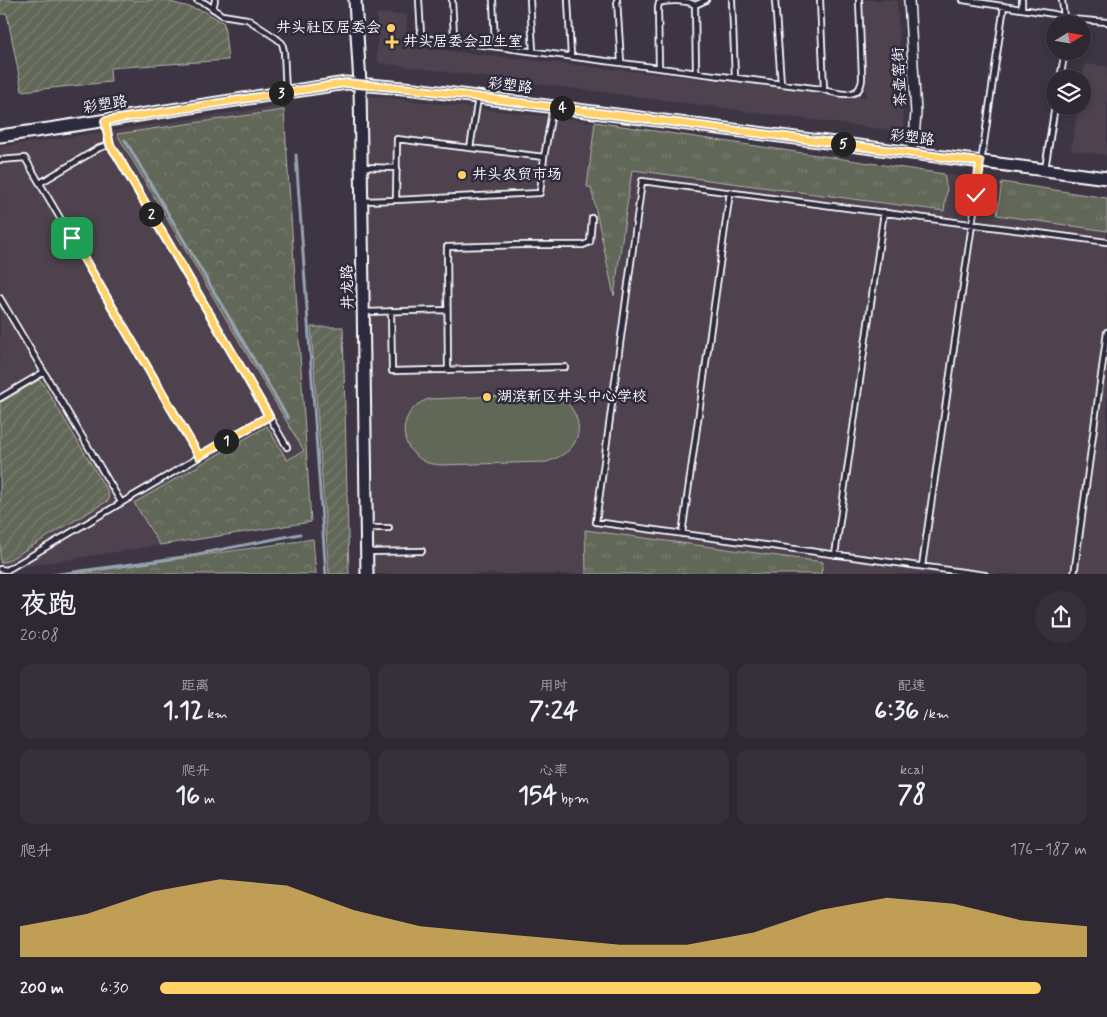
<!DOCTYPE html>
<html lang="zh">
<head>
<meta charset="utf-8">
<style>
	:root { --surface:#2e2833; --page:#36303b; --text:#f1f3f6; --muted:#a7a6ac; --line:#49444e; --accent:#ffd166 }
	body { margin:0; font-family:Mynerve,"LXGW WenKai TC",sans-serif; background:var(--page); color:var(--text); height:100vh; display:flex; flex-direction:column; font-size:19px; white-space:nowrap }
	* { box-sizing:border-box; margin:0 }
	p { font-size:16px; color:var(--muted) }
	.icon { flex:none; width:28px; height:28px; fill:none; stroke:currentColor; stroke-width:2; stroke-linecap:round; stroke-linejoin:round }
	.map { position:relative; height:574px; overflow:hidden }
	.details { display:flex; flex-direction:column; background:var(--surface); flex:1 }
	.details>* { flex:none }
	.needle { width:32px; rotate:79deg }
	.controls { position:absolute; left:1046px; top:15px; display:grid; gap:10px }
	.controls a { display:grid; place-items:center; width:45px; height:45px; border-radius:50%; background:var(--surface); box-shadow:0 2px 8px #0003,0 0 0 1px var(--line); font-size:25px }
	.pin { position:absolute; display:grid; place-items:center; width:42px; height:42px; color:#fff; margin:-21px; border-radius:10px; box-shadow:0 2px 8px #0006 }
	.km { position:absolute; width:25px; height:25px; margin:-12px; border-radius:50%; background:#222; color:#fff; font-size:14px; line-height:25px; text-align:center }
	.round { display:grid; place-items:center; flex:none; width:52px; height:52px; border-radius:26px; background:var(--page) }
	.headline { display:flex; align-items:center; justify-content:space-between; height:85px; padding:0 20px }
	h1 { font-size:28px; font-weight:800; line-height:38px }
	.figures { display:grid; grid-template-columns:repeat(3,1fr); gap:8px; height:85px; padding:5px 20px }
	.figures div { display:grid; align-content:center; border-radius:12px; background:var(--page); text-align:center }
	.figures b { font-size:25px; font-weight:800 }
	.figures small { font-size:14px; font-weight:400 }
	.figures p { font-size:14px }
	.chart { height:140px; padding:10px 20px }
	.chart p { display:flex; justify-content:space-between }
	.chart svg { width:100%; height:90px; margin-top:5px; fill:var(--accent); opacity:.7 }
	ul { padding:0 20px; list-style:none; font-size:16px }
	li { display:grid; grid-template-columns:80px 60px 1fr; align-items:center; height:38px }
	li i { height:12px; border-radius:6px; background:var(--accent) }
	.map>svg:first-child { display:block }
</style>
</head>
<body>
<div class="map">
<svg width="1107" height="575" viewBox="0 0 1107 575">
	<defs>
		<pattern id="grass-tufts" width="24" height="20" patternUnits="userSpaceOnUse" patternTransform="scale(1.25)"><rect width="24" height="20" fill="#626759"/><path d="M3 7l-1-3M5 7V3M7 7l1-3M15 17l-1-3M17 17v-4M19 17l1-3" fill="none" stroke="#7a7e72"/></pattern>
		<pattern id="forest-crowns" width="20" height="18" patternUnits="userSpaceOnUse" patternTransform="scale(1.25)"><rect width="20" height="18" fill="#626759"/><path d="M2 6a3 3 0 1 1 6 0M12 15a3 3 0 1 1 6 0" fill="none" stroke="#7a7e72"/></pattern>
		<pattern id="garden-furrows" width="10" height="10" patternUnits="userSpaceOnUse" patternTransform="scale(1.25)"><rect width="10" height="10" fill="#626759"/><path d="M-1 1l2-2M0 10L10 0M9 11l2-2" fill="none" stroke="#7a7e72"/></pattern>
	</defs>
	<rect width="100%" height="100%" fill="#3d3544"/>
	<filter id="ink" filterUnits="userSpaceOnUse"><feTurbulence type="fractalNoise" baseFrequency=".02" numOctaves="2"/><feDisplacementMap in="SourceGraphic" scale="10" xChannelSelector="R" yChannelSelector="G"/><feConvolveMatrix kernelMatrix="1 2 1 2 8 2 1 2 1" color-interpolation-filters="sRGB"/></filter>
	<g filter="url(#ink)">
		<path fill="#4e424d" d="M862,0H897L904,132L380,63L377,58V13L407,15L406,46L866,97Z
			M1085,64L1107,66V155L1071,150L1078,106H1082V79Z
			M365,95L595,122L1107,198V574H374Z
			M284,105L311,522L0,570V147Z"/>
		<path fill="url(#grass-tufts)" stroke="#b0b3ac" d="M595,122L944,174L947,190L944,211L632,170L614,296L591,187H587Z
			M1002,182L1107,198V231L997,215Z
			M585,530L823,562L821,574H586Z"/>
		<path fill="url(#forest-crowns)" stroke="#b0b3ac" d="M284,110L311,522L160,545L134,503L267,426L287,460L304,451L117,134Z
			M313,539L316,574H74Z"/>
		<path fill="#626759" stroke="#b0b3ac" d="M553,394C571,401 585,422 575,442C570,453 557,458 547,462L439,465C436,464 431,464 428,463C421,461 417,456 412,452C396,432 406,406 429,399Z"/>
		<path fill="url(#garden-furrows)" stroke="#b0b3ac" d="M0,0H163L204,11L224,23L228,60L110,68L111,82L22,91L7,14H0Z
			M311,327H343L349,574H329Z
			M39,380L42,382L108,492L109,500L7,561L0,563V403Z"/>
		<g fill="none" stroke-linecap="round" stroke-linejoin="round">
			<path stroke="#96a2b0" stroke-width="3" d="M125,140L288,418
				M296,155L326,575
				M52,575L183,557L300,534"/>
			<defs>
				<path id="service" d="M197,0L205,3L222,15L247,19L276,38L282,43L284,51L286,92
					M419,0L421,35L423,38L438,40L455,39
					M452,0L454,35L455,39L460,42L821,89C832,92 857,101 861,84C862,82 862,79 862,76L859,0
					M493,0L495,46
					M530,0L533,51
					M568,0L571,56
					M617,0L621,62
					M732,0L735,77
					M775,0L781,83
					M820,0L824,89
					M963,0L1054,14L1070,19L1107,22
					M1062,0L1064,17
					M695,5L706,0
					M213,9L215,0
					M1022,9V0
					M659,67L658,8L659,3C667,0 688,0 695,5L696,72
					M1060,79L1065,51
					M105,122L109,145L117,155L287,447
					M470,148L544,157L540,193L396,200L397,139L470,148L478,98
					M544,157L553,107
					M0,160L25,158L199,456
					M363,167L397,168
					M1045,169L1055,106
					M40,183L99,148L109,145
					M363,201L396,200
					M0,298L121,502
					M391,311L392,371L565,367
					M365,312L447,310
					M448,370L447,247L523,245H583L590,242L592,218
					M0,398L44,372
					M368,528H389
					M682,534L730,192
					M368,552L422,551
					M835,555L884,212
					M922,566L1004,6
					M0,569L7,570L269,416
					M985,575L596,522L642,181L1107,242
					M1074,575L1107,332"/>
				<path id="minor" d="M909,0L916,113L914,138L911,153"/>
				<path id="tertiary" d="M355,0L360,84L367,575
					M0,136L49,129L346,83L415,89L1107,178"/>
			</defs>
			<use href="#service" stroke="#fff" stroke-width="8"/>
			<use href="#minor" stroke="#fff" stroke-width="12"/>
			<use href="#tertiary" stroke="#fff" stroke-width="15"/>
			<use href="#service" stroke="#2f2a3d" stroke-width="4.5"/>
			<use href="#minor" stroke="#2f2a3d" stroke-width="9"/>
			<use href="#tertiary" stroke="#2f2a3d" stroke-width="11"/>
		</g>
	</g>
	<g fill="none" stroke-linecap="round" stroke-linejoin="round" filter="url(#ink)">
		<defs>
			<path id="route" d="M72,238L199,456L269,416L117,155L110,145L105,121L346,83L415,89L980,162L976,195"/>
		</defs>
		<use href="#route" stroke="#fff" stroke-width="10"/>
		<use href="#route" stroke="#ffd166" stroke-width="6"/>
	</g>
	<g fill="#ffd166" stroke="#2f2a3d" stroke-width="2">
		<circle cx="391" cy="28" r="5"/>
		<path d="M389.5 34.5h5v5h5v5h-5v5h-5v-5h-5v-5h5z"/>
		<circle cx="462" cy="175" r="5"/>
		<circle cx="487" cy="397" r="5"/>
	</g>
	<g text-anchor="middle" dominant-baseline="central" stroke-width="5" stroke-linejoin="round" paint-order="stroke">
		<g font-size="15" fill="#fff" stroke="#2f2a3d" text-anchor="start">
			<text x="381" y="28" text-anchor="end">井头社区居委会</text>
			<text x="403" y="42">井头居委会卫生室</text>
			<text x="472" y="175">井头农贸市场</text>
			<text x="497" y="397">湖滨新区井头中心学校</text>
		</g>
		<g font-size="15" fill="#fff" stroke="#2f2a3d">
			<text transform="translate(900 77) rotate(-93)">茶壶窑街</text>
			<text transform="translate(510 86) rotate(7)">彩塑路</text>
			<text transform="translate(105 105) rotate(-9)">彩塑路</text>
			<text transform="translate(912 138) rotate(7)">彩塑路</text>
			<text transform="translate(348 287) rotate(-91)">井龙路</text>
		</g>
	</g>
</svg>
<div class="controls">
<a><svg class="needle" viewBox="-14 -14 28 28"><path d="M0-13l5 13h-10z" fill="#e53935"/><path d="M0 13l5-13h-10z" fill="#a7a6ac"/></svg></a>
<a><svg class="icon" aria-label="layers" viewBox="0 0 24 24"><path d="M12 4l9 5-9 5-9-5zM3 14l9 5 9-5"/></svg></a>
</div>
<div class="pin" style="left:72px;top:238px;background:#1e9e55"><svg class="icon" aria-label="arrive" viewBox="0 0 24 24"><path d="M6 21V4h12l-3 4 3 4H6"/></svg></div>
<div class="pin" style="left:976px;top:195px;background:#d93025"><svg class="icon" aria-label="check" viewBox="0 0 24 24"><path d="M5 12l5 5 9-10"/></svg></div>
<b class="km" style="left:226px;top:441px">1</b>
<b class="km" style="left:151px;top:214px">2</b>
<b class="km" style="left:281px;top:93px">3</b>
<b class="km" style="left:562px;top:108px">4</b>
<b class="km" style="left:843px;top:144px">5</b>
</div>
<section class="details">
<div class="headline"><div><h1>夜跑</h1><p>20:08</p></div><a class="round"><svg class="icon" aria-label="share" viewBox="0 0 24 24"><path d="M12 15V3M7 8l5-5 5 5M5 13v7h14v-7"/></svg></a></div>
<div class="figures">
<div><p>距离</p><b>1.12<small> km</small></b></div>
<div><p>用时</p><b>7:24</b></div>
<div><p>配速</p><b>6:36<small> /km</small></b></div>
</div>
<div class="figures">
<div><p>爬升</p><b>16<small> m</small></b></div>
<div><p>心率</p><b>154<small> bpm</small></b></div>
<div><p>kcal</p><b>78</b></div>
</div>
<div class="chart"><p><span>爬升</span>176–187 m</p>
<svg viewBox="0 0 160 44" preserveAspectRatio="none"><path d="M0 44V29L10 23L20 12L30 6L40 9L50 21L60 29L70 32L80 35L90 38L100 38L110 32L120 21L130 15L140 18L150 26L160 29V44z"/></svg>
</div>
<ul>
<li><b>200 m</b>6:30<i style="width:95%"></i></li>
</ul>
</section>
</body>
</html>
